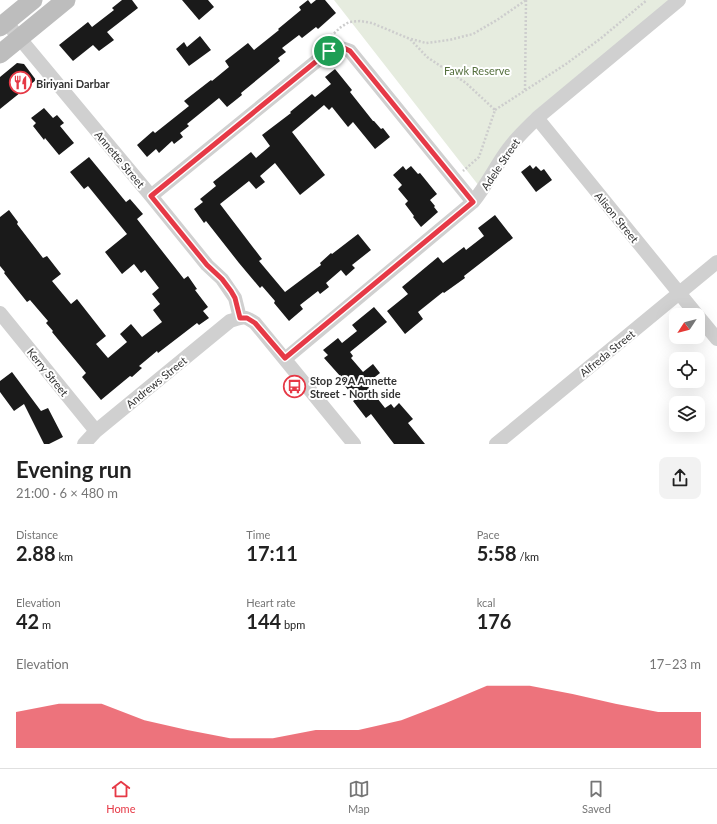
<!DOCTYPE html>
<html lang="en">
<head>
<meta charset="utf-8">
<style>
	:root { --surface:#fff; --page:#f2f2f2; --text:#222; --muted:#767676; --line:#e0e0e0; --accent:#e63946 }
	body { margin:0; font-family:Lato,sans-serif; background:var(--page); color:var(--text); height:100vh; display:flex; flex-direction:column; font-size:15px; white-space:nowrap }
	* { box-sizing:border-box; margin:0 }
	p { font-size:13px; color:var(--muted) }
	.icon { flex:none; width:22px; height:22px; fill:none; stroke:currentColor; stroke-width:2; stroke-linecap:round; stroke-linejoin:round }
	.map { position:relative; height:444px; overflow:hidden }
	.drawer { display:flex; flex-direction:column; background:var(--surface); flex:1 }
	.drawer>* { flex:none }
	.needle { width:26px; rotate:234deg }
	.buttons { position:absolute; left:669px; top:308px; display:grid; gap:8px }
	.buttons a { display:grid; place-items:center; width:36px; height:36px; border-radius:8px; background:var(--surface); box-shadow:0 4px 16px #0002; font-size:20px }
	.pin { position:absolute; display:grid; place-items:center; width:34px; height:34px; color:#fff; margin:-17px; border:2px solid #fff; border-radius:50%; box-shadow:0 1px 4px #0007 }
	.round { display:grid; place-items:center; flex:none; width:42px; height:42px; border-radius:8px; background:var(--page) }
	.overview { display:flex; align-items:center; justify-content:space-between; height:68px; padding:0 16px }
	h1 { font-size:22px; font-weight:700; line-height:30px }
	.metrics { display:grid; grid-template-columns:repeat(3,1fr); gap:6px; height:68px; padding:4px 16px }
	.metrics div { display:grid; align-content:center }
	.metrics b { font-size:20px; font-weight:700 }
	.metrics small { font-size:11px; font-weight:400 }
	.metrics p { font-size:11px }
	.chart { height:112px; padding:8px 16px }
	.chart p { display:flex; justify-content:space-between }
	.chart svg { width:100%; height:72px; margin-top:4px; fill:var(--accent); opacity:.7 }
	.tabs { display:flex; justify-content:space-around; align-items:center; height:56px; border-top:1px solid var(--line); background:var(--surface); font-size:11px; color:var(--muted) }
	.tabs a { display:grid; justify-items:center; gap:2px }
	.tabs .active { color:var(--accent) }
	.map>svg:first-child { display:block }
</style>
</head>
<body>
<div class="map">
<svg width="717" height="444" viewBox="0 0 717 444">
	<rect width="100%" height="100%" fill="#fff"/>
	<path fill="#e6ecdf" d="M334,0H670L530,115L509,142L479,186Z"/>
	<path fill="#1a1a1a" d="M122,0H132L138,8L107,32L114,40L99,51L93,45L73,61L59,45L88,22L92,27L114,10L112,8Z
		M182,0H208L214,7L199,20Z
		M308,0L311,4L316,0H325L336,13L318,29L316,27L302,38L299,35L282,48L286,52L278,58L280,61L241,93L242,95L227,107L219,98L187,124L189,126L180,133L183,137L174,144L172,141L159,153L156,149L147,157L137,145L153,131L155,133L189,106L184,101L211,80L212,81L229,67L225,61L248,43L254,50L279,30L278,29L301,10L299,7Z
		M200,36L211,50L189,66L176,49L184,42L187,47Z
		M17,63L24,64L36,80L0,109V77Z
		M335,69L352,90L350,92L373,121H374L381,129L383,128L390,137L375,149L353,122L348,127L332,107L329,110L324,105L292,132L325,175L300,195L275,163L260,176L265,182L256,189L249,181L220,204L262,259L259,261L285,292L321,265L320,263L331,253L332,254L358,234L371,250L352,265L355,268L346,276L341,270L326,283L329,287L320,294L318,291L300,305L303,309L289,321L274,303L275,301L262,286L260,288L239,263L206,221L204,223L194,209L203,202L200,199L216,186L213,182L251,152L256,158L270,146L262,135L291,113L290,112L312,94L315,97L331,84L325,77Z
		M44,108L53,118L57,115L64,123L60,126L74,143L59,155L45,138L44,140L33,126L36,123L31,118Z
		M89,157L126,202L130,199L143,214L137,219L184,279L188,276L197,289L195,290L208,307L203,311L209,318L199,325L197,323L158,353L157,351L139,366L142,368L132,377L130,376L101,400L82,377L86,373L52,332L53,331L46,323L48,321L30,300L27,302L4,273L5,272L0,266V217L9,210L18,222L17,224L43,258L47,256L61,274L52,281L71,304L77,299L106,336L96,344L108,358L127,342L120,334L131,324L142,337L162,322L153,310L160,304L152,294L159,288L145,270L141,273L134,264L122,274L105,252L127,234L88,186L84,189L70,172Z
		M530,165L533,169L536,166L541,171L544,169L552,180L536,192L521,172Z
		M403,166L406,170L411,166L418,174L420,173L437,194L430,200L435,206L434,207L438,212L421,227L413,217L414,216L405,204L408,201L398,189L402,185L393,175Z
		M495,215L513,238L464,276L465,278L444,293L443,292L418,312L423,319L405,334L387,311L408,294L402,287L438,257L443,263L464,247L466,250L484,236L478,228Z
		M374,307L387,322L350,352L353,356L351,358L363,372L373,364L380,373L366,384L385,408L391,404L394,408L399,403L413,419L408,423L425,444H394L371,414L366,418L353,401L356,399L339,379L341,377L324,358L328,355L323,350L338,338L342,343L357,331L352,325Z
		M12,372L41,411L48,408L63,437L49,444H44L24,404L14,411L0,392V381Z"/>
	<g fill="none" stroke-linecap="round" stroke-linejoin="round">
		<path stroke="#cdcdcd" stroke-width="2.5" stroke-dasharray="2 2" stroke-linecap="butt" d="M331,36L341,27L349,22L360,21L372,23L410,39L427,57L466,83L495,110L479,157L463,171
			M411,39L426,43L449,40L473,34L497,20L526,0
			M525,90L526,0
			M495,110L566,64L600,39L647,0"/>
		<path stroke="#d0d0d0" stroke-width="14" d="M6,22L151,196L207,265L222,279L235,298L240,318
			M537,118L697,315
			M151,196L329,51C337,47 341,47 350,51L473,202
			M0,313L96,431
			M698,316L717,339
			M285,359L473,202C487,185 496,165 509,148C517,137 527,128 537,118L679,0
			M84,444L96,431L230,321C243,317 244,315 255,323L354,444
			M496,444L717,262"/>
		<path stroke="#bdbdbd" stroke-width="19" d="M0,27L33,0
			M0,54L66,0"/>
	</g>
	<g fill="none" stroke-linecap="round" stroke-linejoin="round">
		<defs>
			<path id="route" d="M336,48H344L350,51L473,202L285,358L255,323L247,318H240L235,298L231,291L222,279L207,265L151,196L329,51Z"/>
		</defs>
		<use href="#route" stroke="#fff" stroke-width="8"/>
		<use href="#route" stroke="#e63946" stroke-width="5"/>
	</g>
	<defs>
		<symbol id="restaurant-ring" viewBox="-11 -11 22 22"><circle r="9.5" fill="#fff" stroke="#e63946" stroke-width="1.5"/><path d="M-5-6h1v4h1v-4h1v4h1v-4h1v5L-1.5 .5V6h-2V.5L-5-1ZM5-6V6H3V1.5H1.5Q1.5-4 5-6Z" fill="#e63946"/></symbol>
		<symbol id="bus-ring" viewBox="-11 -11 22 22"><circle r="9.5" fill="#fff" stroke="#e63946" stroke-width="1.5"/><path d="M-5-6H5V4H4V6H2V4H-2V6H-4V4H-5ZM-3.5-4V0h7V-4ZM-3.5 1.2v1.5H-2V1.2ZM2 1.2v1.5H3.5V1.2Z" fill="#e63946"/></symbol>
	</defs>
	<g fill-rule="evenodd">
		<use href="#restaurant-ring" x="8" y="70" width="25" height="25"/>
		<use href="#bus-ring" x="282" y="374" width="25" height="25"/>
	</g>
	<g text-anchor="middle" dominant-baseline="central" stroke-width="4" stroke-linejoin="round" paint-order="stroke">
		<g font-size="11" fill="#56703f" stroke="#fff">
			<text x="477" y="70">Fawk Reserve</text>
		</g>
		<g font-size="11" font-weight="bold" fill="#333" stroke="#fff" text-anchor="start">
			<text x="36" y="83">Biriyani Darbar</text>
			<text x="310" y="380">Stop 29A Annette<tspan x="310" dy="13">Street - North side</tspan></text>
		</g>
		<g font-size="11" fill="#333" stroke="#fff">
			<text transform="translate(120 159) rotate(50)">Annette Street</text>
			<text transform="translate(500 164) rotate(-56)">Adele Street</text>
			<text transform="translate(617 217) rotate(51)">Alison Street</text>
			<text transform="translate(607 353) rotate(-39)">Alfreda Street</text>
			<text transform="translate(48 372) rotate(51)">Kerry Street</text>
			<text transform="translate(156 382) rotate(-39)">Andrews Street</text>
		</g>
	</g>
</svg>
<div class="buttons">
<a><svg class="needle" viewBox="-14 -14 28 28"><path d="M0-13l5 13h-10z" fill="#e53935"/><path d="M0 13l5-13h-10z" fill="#767676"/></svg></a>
<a><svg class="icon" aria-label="locate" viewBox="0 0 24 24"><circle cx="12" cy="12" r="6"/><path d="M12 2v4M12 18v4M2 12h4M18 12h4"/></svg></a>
<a><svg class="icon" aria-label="layers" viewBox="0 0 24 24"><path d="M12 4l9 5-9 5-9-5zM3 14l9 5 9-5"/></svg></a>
</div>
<div class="pin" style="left:329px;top:51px;background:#1e9e55"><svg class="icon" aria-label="arrive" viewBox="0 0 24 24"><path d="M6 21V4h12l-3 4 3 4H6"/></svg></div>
</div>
<section class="drawer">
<div class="overview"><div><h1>Evening run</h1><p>21:00 · 6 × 480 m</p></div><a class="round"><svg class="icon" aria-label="share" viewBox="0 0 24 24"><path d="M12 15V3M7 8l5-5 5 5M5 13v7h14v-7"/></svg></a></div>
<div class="metrics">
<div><p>Distance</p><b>2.88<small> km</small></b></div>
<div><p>Time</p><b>17:11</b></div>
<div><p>Pace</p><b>5:58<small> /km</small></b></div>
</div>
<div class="metrics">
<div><p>Elevation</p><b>42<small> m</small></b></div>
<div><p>Heart rate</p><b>144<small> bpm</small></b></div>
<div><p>kcal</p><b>176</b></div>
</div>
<div class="chart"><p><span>Elevation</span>17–23 m</p>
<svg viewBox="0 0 160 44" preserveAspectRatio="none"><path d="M0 44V22L10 17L20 17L30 27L40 33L50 38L60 38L70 33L80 33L90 27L100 17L110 6L120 6L130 11L140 17L150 22L160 22V44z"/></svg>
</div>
</section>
<nav class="tabs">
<a class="active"><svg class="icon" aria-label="home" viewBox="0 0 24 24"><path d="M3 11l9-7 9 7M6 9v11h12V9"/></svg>Home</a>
<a><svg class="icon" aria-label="map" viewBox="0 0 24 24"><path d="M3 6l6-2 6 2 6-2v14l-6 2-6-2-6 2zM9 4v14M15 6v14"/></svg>Map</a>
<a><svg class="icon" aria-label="saved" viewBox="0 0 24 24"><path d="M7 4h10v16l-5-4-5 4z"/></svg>Saved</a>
</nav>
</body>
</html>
